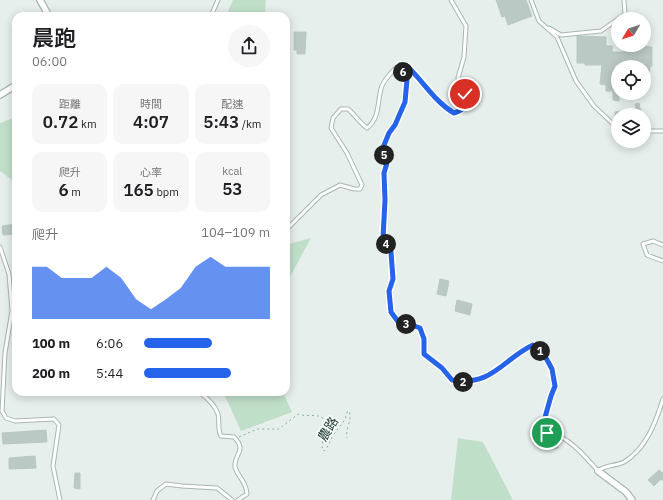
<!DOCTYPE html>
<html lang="zh-TW">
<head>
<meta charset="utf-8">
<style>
	:root { --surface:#fff; --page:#f6f6f6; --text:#202124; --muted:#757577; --accent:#2563eb }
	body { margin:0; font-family:"IBM Plex Sans","Noto Sans TC",sans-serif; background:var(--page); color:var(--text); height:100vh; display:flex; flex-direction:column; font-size:15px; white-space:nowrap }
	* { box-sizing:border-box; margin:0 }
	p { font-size:13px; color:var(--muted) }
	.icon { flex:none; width:22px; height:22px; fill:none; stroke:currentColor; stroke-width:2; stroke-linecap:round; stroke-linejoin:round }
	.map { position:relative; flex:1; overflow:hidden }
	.sheet { position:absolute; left:12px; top:12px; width:278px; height:384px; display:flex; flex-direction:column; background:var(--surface); border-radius:12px; box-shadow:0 2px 10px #0003 }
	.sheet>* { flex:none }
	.needle { width:26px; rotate:231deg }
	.tools { position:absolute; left:611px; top:12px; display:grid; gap:8px }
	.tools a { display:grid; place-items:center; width:40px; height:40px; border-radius:50%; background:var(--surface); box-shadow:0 2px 10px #0003; font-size:20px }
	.pin { position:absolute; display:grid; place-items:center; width:34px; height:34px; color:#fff; margin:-17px; border:2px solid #fff; border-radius:50%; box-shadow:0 1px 4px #0007 }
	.km { position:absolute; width:20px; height:20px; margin:-10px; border-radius:50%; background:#222; color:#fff; font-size:11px; line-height:20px; text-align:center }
	.round { display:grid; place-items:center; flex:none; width:42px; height:42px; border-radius:21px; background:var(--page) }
	.headline { display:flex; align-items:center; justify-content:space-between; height:68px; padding:0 20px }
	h1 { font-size:22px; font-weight:600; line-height:30px }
	.metrics { display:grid; grid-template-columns:repeat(3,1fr); gap:6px; height:68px; padding:4px 20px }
	.metrics div { display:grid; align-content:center; border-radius:10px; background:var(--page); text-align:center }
	.metrics b { font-size:17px; font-weight:600 }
	.metrics small { font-size:11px; font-weight:400 }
	.metrics p { font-size:11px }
	.chart { height:112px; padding:8px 20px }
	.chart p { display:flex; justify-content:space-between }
	.chart svg { width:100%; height:72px; margin-top:4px; fill:var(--accent); opacity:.7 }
	ul { padding:0 20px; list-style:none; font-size:13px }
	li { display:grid; grid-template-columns:64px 48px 1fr; align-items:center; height:30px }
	li i { height:10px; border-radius:5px; background:var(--accent) }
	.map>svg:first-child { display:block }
</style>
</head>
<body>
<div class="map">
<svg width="663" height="500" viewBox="0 0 663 500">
	<rect width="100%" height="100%" fill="#e6efeb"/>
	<path fill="#c0dfc9" d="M233,0H266L265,16H226Z
		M16,117V183L0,171V123Z
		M311,238L286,284V246L289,244Z
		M223,392H283L292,412L241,431Z
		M458,438L483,442L513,500H451Z"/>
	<path fill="#bbc9c4" stroke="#b9c8c2" d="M496,0H526L532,16L508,25L505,16L502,17Z
		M294,32H306L305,54H297V50H294Z
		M577,36L606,37V46H612V52H624V45L652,47V66H650L649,83H644L643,63L615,65L614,74H618L619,101L613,100V91H606V85L600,84L602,65H585V63H577Z
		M639,103L640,109H641L640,115H615V112L636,109L635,104Z
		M16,224V234L3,235L2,226Z
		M440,279L449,281L446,296L437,294Z
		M457,300L472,304L470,315L455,311Z
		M46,430L47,442L3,444L2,433Z
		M556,439L558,448L552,449V445L545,446L544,440Z
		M35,456L36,468L9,469V458Z
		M659,470L663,473V481L661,479L654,486L648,480Z
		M75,473H80V489L74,488Z"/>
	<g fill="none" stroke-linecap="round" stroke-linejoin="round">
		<defs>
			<path id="service" d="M531,0L539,21L557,37L576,81L594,106L613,124L618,126
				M211,16L218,0
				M549,28L561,35L601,31L625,14L624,0
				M400,65L407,80L405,102L395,125L389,133L381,150L387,163L384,173L385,200L383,238L391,252L393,279L389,291L391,312L399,323L413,325L420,329L424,339L425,354L442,368L452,380C492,388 503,359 533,345L546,358L552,369L555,386L551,395L542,428C548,434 554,433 561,437C576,445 587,459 598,471C606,464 614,467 624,462C646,449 656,422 663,399
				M644,131H663
				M286,230L321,195L340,185L354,189H360L362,185L347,153L331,128L333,118L341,109H348C355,115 360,123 367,128C380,118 377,103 381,89C382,83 394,67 401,65C403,65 405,66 407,66L446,109L454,113C473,107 464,92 458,78L464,57L466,26L451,0
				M663,245L653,241L643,244L647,255L663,261
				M0,247L9,274L12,311L5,353L2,411L6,418L15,421L54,419L59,425L53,466L60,500
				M199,392C206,397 215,405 218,414C220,421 217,429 221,436L234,437C248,451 233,455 235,467C238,478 246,480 247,494L238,500
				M153,500L157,491L166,484L182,486L217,488L232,500"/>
			<path id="minor" d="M40,0L49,16
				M0,95L16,85
				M598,471L626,492L632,500"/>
		</defs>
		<use href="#service" stroke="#a8b7b2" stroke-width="5"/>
		<use href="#minor" stroke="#a8b7b2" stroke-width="8"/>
		<path stroke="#88b1a5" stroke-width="1" stroke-dasharray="2 3" stroke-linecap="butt" d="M239,437L257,429H279L298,414C306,417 314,414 322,417L324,421L322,449L324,451C329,446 330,440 334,434C339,426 345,423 347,412L349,411C353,420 345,428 347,438"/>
		<use href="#service" stroke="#fff" stroke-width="3"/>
		<use href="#minor" stroke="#fff" stroke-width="5.5"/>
	</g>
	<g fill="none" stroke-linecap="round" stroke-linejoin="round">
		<defs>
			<path id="route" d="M465,94C465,106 465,110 454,113C435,102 423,81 407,66L400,65L407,80L405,102L395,125L389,133L382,150L387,163L384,173L385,200L383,238L391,252L393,279L389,291L391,312L399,323L412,325L420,328L424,339V354L442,368L452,380C492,387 503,359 533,345L546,358L552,369L555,386L551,396L542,428L547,433"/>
		</defs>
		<use href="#route" stroke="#fff" stroke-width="8"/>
		<use href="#route" stroke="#2563eb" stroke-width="5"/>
	</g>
	<g text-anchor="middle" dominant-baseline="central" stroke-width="3.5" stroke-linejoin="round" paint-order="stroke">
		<g font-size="13" fill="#25413a" stroke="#f7fbf9">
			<text transform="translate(328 429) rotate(-58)">農路</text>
		</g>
	</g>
</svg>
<div class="tools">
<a><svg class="needle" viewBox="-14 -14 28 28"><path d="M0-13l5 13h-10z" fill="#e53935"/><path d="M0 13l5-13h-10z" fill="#757577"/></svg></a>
<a><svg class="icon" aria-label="locate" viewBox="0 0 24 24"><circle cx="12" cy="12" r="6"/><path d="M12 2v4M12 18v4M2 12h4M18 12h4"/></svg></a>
<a><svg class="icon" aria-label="layers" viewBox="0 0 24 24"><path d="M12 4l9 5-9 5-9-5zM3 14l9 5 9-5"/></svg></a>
</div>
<div class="pin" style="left:547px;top:433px;background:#1e9e55"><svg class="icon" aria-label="arrive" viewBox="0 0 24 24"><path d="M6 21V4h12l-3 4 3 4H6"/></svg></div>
<div class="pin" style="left:465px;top:94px;background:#d93025"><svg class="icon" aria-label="check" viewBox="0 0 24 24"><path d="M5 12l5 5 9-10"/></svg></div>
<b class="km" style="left:540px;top:351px">1</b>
<b class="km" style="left:463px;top:382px">2</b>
<b class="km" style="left:406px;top:324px">3</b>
<b class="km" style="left:386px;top:244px">4</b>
<b class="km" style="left:384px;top:155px">5</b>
<b class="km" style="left:403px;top:72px">6</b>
<section class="sheet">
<div class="headline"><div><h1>晨跑</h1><p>06:00</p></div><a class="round"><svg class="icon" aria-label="share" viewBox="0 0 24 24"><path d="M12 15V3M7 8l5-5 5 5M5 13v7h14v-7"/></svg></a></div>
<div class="metrics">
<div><p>距離</p><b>0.72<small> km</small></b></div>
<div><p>時間</p><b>4:07</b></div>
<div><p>配速</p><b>5:43<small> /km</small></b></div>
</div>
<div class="metrics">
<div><p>爬升</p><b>6<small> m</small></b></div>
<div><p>心率</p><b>165<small> bpm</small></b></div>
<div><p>kcal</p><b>53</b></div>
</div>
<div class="chart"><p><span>爬升</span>104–109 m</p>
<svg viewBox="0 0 160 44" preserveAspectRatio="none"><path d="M0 44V12L10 12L20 19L30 19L40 19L50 12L60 19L70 32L80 38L90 32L100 25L110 12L120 6L130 12L140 12L150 12L160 12V44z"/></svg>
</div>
<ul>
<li><b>100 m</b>6:06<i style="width:54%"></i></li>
<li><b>200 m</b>5:44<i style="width:69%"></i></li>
</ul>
</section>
</div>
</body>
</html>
